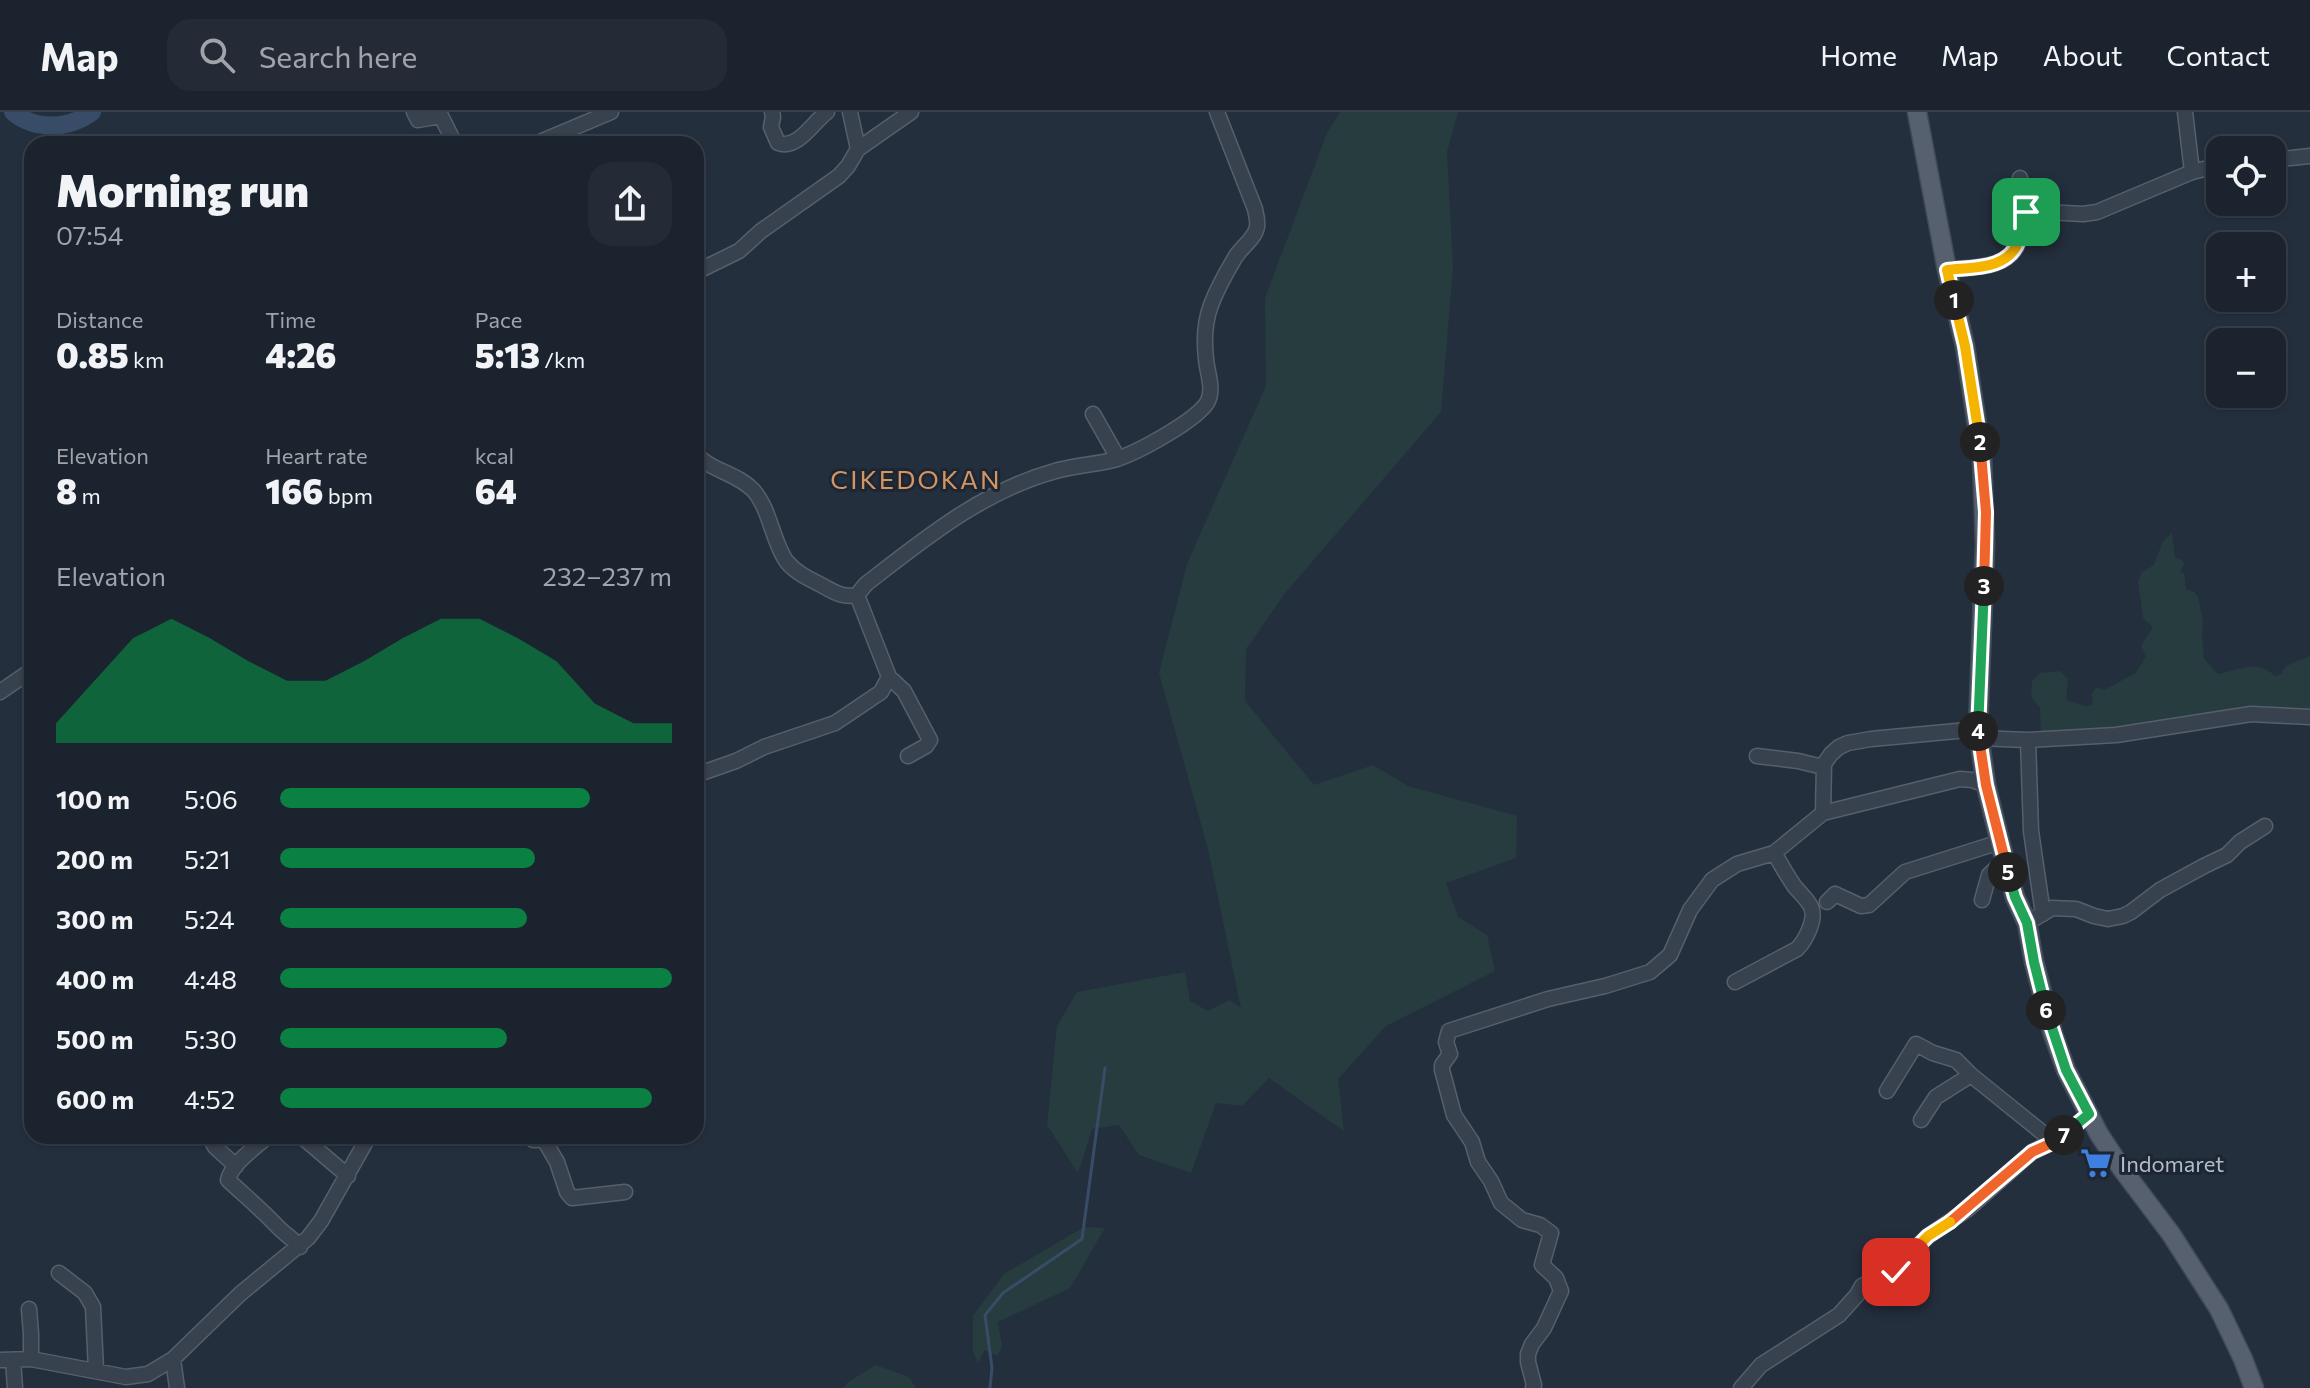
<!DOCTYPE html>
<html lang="en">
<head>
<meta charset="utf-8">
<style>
	:root { --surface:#1b232e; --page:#242b36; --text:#f1f3f6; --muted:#a0a4aa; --line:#39404a; --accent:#0b8043 }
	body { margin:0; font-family:Commissioner,sans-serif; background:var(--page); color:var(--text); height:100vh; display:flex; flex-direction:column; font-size:30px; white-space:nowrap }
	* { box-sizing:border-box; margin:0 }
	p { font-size:26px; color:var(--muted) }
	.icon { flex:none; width:44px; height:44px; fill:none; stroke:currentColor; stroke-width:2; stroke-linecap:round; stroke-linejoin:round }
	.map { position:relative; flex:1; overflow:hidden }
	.drawer { position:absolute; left:24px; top:24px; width:680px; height:1008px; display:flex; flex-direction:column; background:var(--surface); border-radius:24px; box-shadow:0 2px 6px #0004,0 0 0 2px var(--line) }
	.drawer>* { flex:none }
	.controls { position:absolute; left:2206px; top:24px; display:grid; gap:16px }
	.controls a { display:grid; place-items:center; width:80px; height:80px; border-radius:16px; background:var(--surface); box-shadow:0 2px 6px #0004,0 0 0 2px var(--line); font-size:40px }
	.pin { position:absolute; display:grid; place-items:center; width:68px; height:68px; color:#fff; margin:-34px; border-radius:16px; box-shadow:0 4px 12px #0006 }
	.km { position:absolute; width:40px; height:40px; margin:-20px; border-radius:50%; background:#222; color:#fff; font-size:22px; line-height:40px; text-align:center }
	.round { display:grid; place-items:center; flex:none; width:84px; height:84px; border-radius:24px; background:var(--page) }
	.head { display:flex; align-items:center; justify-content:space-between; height:136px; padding:0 32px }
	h1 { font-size:44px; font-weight:800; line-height:60px }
	.stats { display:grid; grid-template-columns:repeat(3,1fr); gap:12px; height:136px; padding:8px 32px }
	.stats div { display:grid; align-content:center }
	.stats b { font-size:34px; font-weight:800 }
	.stats small { font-size:22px; font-weight:400 }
	.stats p { font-size:22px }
	.chart { height:224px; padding:16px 32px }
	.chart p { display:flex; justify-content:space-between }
	.chart svg { width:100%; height:144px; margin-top:8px; fill:var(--accent); opacity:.7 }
	ul { padding:0 32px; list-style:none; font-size:26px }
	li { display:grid; grid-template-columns:128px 96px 1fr; align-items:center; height:60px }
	li i { height:20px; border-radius:10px; background:var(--accent) }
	header { display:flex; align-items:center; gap:48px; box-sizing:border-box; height:112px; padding:0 40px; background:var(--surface); border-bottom:2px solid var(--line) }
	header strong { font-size:38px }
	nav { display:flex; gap:44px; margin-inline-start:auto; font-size:28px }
	.search { width:560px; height:72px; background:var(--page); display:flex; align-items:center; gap:20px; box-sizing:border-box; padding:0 28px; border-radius:24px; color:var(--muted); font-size:30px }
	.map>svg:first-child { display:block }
</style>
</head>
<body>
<header>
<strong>Map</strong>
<div class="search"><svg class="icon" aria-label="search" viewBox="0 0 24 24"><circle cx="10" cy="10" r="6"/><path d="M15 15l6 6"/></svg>Search here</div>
<nav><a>Home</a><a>Map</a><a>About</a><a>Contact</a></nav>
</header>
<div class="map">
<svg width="2310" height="1276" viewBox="0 0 2310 1276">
	<rect width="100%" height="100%" fill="#242f3e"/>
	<path fill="#263c3f" d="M1340,0H1458L1447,40L1453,155L1441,300L1286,480L1246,537L1245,589L1314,673L1373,653L1408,674L1517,704L1516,746L1446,771L1458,805L1487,823L1495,859L1386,914L1338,967L1344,1019L1269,966L1242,994L1216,991L1191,1061L1139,1043L1119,1013L1092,1017L1078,1061L1047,1013L1057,914L1077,880L1185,860L1190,889L1208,899L1229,888L1241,896L1208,737L1159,561L1187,452L1266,274L1265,186L1327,21Z
		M2172,421L2175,446L2182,448L2184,452L2180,460L2184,462L2186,477L2194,480L2198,485L2203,510L2202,523L2204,547L2218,562C2240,558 2257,547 2275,564L2281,562L2286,554L2310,544V600L2192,608L2041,624L2040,596L2031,585L2032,569L2040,561L2060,559L2068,567L2066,588L2085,594L2091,593L2093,587L2091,582L2097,575L2104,578L2136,561L2146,544L2141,534L2153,515L2143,506L2138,469L2142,460L2154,453L2163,429Z
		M1084,1115L1105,1116L1070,1176L998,1210L1002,1235L997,1244L985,1238L978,1251L973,1239V1204L1004,1162Z
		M876,1253L909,1265L916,1276H843L848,1270Z"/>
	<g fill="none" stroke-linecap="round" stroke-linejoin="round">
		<path stroke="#394c67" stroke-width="3" d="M990,1276L992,1256L985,1203L1003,1181L1082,1127L1105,956"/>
		<path stroke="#394c67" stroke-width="18" d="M13,0C36,19 69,17 92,0"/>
		<defs>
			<path id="minor" d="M414,0L418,8L441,4L455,32
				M772,0L773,5L771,15L778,31C798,38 812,11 827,0
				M850,0L858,37
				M2185,0L2192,60
				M442,32H443
				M535,32L611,0
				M2272,48L2310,44
				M2020,66L2023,103
				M1947,158C1973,155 2009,158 2019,129C2022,118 2020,107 2027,99L2083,102L2097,100L2192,60L2220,53
				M696,160L739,139L761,119L839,64L848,54L858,37L911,0
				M1093,302L1118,346
				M696,342C711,359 737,361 753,378C770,396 773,432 787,450C796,461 810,467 823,474C834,480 843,486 857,483
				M889,565L904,579L930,628L926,634L908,644
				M0,580L32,558
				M1978,626L2028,628L2116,623L2251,602L2310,605
				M2028,628L2031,719L2043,802
				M1757,644L1798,649L1823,655
				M696,663L736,649L764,635L835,611L881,580L889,565L857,483L866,472C923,428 981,380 1052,360C1073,353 1096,353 1117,347C1138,340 1198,308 1208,289C1214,276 1207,260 1206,247C1204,230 1205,209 1211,193C1217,177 1227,159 1236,144C1242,135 1255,126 1257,115C1258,109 1256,102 1255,97L1217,0
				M1823,701L1960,667L1972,668L1986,673
				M1982,788L1989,763L2005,748
				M1827,790L1835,782L1861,794L1869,793L1905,760L2000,730
				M2027,811L2052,796L2076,797L2094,804L2108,807L2123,804L2131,800L2160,778L2204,754L2227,743L2240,730L2265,714
				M1735,870L1797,837C1805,829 1817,807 1811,795C1808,788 1800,781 1795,775C1787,764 1781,752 1774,741
				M1887,979L1916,932L1933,941L1956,948L1971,963
				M1921,1008L1936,985L1971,963L2054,1030
				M209,1024L215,1035L236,1054
				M268,1024C255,1036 232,1051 228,1068C244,1083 261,1097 276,1113C283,1121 292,1126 300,1135
				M301,1024L348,1064
				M530,1024L533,1028H544L557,1050L567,1080L572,1086L625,1080
				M59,1161L85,1181L93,1195L96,1258
				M29,1197L31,1222V1247
				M173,1247L177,1276
				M0,1248L31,1247L126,1265L148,1262L173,1247L240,1182L308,1126L321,1109L369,1024
				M13,1248L15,1276
				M1533,1276L1534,1273L1528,1250V1242L1532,1232L1544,1216L1561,1179L1556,1166L1542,1153L1551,1121L1540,1113L1522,1108L1501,1091L1491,1069L1478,1050L1472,1030L1454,1003L1442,958V953L1450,942L1446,930L1449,919L1548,887L1605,874L1650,860L1670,843L1690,798L1712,768L1737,752L1774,741L1823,701L1824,652L1831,642L1839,635L1848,631L1871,627L1978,617
				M1741,1276L1761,1253L1839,1203L1857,1183L1862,1174L1873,1168L1889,1163L1910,1152L1919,1133L1928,1124L1968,1097L2032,1040L2061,1026L2089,1002"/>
			<path id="major" d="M1917,0L1947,158L1965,234L1982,346L1985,433L1978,617L1986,673L2000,730L2015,785L2027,811L2034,850L2053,922L2066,958L2099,1022L2122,1057L2171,1122L2219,1197L2243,1247L2254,1276"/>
		</defs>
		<use href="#minor" stroke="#565f6c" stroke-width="17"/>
		<use href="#major" stroke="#414a57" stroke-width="21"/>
		<use href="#minor" stroke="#38414e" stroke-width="14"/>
		<use href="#major" stroke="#56606e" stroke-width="18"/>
	</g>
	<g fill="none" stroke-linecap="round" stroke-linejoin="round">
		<defs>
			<path id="split-1" d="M1954,188L1947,158C1973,155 2009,158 2019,128C2021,120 2022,111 2023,103L2026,100"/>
			<path id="split-2" d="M1954,188L1965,234L1980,330"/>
			<path id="split-3" d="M1980,330L1986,400L1984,474"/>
			<path id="split-4" d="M1978,619L1984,474"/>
			<path id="split-5" d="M1978,619L1986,673L2008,760"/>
			<path id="split-6" d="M2008,760L2015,785L2027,811L2034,850L2046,898"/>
			<path id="split-7" d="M2046,898L2066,958L2089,1002L2064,1023"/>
			<path id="split-8" d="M1950,1110L2032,1040L2054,1030L2064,1023"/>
			<path id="split-9" d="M1896,1160L1912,1150L1919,1133L1928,1124L1950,1110"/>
		</defs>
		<use href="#split-1" stroke="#fff" stroke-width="16"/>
		<use href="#split-2" stroke="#fff" stroke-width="16"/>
		<use href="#split-3" stroke="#fff" stroke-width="16"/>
		<use href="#split-4" stroke="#fff" stroke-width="16"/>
		<use href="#split-5" stroke="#fff" stroke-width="16"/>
		<use href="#split-6" stroke="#fff" stroke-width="16"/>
		<use href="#split-7" stroke="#fff" stroke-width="16"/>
		<use href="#split-8" stroke="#fff" stroke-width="16"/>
		<use href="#split-9" stroke="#fff" stroke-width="16"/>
		<use href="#split-1" stroke="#f5b400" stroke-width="10"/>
		<use href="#split-2" stroke="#f5b400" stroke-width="10"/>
		<use href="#split-3" stroke="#f0652b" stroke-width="10"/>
		<use href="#split-4" stroke="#22a559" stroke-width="10"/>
		<use href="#split-5" stroke="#f0652b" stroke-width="10"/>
		<use href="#split-6" stroke="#22a559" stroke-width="10"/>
		<use href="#split-7" stroke="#22a559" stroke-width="10"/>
		<use href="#split-8" stroke="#f0652b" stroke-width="10"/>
		<use href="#split-9" stroke="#f5b400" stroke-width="10"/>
	</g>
	<defs>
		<symbol id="supermarket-bare" viewBox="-9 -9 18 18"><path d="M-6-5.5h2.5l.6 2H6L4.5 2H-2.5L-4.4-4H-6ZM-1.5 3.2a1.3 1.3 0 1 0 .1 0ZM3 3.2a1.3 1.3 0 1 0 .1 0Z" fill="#3f7fe0" stroke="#1d2633" stroke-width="2.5" paint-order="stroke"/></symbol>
	</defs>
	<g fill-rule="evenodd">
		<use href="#supermarket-bare" x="2074" y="1029" width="44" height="44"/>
	</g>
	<g text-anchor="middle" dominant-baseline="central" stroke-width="6" stroke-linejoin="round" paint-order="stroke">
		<g font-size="22" fill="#b4bcc9" stroke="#1d2633" text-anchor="start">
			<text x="2120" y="1051">Indomaret</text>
		</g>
		<g font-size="26" letter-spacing="2" fill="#d59563" stroke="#1d2633">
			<text x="916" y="366">CIKEDOKAN</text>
		</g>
	</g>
</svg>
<div class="controls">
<a><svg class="icon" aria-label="locate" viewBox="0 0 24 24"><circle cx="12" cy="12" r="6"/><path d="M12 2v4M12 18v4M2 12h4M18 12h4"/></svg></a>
<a>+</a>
<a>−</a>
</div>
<div class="pin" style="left:2026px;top:100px;background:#1e9e55"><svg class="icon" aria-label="arrive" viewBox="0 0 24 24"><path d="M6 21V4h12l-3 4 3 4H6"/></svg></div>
<div class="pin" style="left:1896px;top:1160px;background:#d93025"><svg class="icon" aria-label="check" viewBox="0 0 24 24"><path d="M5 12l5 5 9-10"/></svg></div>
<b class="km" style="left:1954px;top:188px">1</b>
<b class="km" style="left:1980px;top:330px">2</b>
<b class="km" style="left:1984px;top:474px">3</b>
<b class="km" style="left:1978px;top:619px">4</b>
<b class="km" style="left:2008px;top:760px">5</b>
<b class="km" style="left:2046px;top:898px">6</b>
<b class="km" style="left:2064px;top:1023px">7</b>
<section class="drawer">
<div class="head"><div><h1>Morning run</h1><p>07:54</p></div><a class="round"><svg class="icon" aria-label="share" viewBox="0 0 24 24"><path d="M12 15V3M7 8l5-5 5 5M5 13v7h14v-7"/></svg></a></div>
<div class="stats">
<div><p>Distance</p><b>0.85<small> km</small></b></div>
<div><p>Time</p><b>4:26</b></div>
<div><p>Pace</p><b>5:13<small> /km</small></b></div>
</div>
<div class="stats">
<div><p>Elevation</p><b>8<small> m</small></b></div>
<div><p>Heart rate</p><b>166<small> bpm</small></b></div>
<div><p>kcal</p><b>64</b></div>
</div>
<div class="chart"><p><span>Elevation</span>232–237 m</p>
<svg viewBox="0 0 160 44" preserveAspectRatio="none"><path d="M0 44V38L10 25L20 12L30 6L40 12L50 19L60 25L70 25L80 19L90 12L100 6L110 6L120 12L130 19L140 32L150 38L160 38V44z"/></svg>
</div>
<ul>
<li><b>100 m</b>5:06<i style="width:79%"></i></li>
<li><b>200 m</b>5:21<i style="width:65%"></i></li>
<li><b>300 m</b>5:24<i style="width:63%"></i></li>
<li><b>400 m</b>4:48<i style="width:100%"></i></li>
<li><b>500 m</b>5:30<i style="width:58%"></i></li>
<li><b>600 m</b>4:52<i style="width:95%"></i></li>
</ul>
</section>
</div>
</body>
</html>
